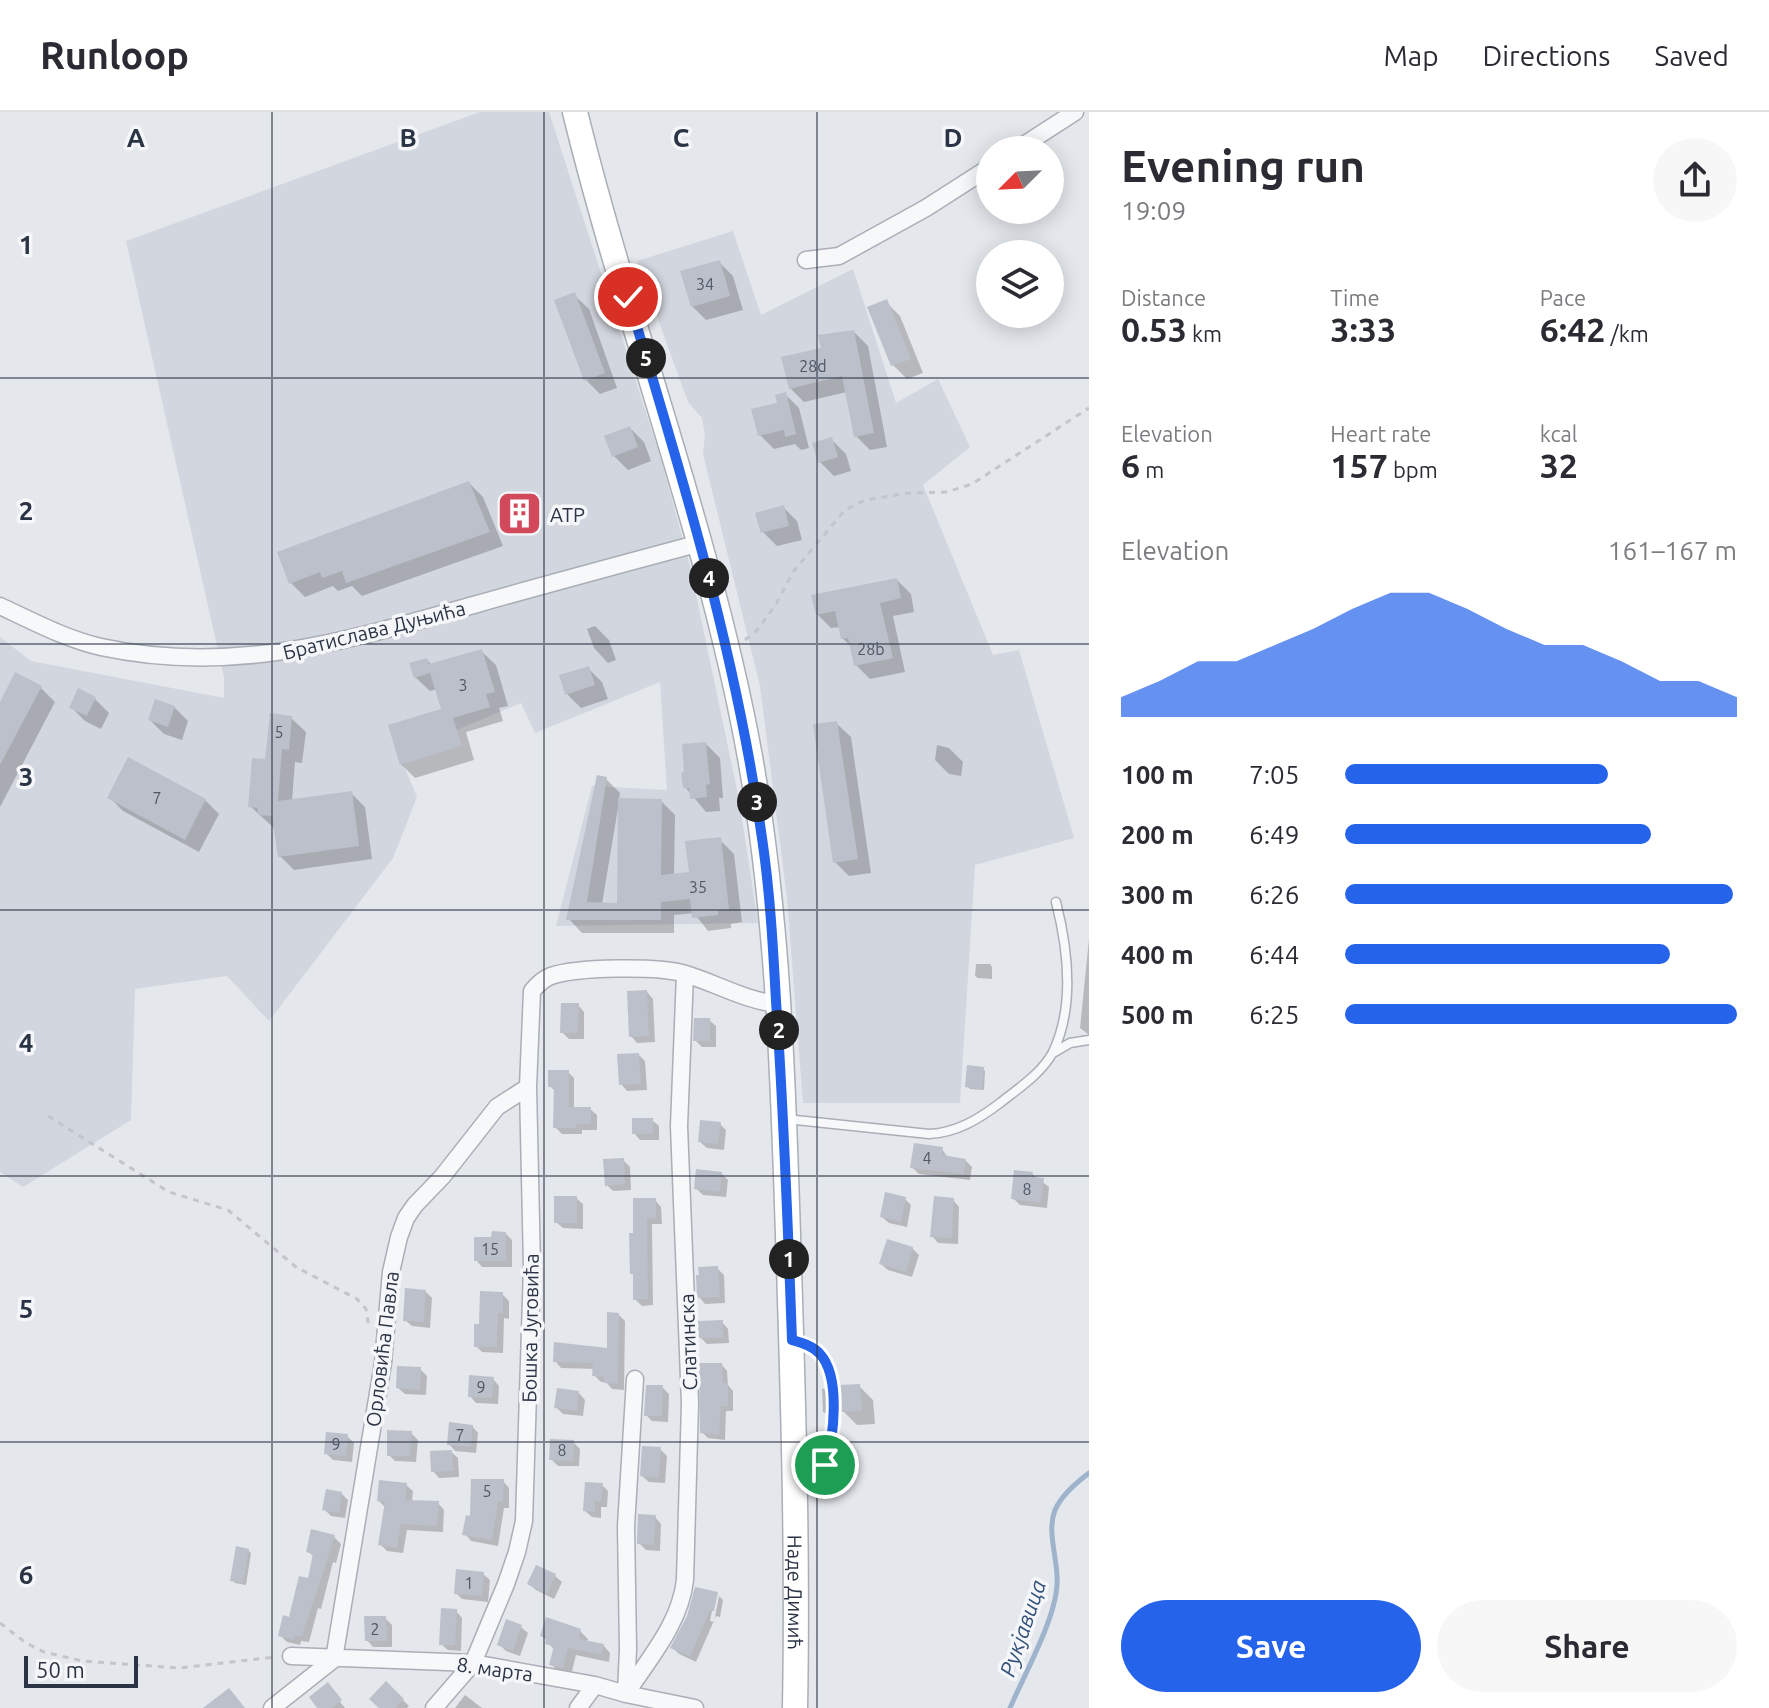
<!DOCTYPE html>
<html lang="en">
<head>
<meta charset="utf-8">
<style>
	:root { --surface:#fff; --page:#f7f7f7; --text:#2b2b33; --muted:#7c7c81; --line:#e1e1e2; --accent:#2563eb }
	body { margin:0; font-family:Ubuntu,sans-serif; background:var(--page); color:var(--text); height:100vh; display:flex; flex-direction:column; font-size:30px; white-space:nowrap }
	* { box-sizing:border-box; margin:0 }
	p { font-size:26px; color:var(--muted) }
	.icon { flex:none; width:44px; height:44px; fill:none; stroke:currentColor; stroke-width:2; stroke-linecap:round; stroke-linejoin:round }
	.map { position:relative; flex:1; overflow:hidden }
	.drawer { display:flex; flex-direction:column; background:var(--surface); width:680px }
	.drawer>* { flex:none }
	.needle { width:52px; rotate:246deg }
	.controls { position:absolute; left:976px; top:24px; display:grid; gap:16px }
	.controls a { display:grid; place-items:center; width:88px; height:88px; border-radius:50%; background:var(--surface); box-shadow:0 4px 20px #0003; font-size:40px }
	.scale { position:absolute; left:24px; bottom:20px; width:114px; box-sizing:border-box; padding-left:8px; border:4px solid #2b3445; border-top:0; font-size:22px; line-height:28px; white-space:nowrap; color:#2b3445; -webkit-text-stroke:6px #f4f6f9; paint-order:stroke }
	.pin { position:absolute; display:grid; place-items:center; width:68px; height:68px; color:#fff; margin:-34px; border:4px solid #fff; border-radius:50%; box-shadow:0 2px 8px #0007 }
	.km { position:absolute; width:40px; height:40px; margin:-20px; border-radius:50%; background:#222; color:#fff; font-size:22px; line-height:40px; text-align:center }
	.round { display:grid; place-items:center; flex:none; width:84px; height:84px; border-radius:42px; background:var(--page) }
	.overview { display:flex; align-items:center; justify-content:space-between; height:136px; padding:0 32px }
	h1 { font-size:44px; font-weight:700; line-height:60px }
	.figures { display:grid; grid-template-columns:repeat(3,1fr); gap:12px; height:136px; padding:8px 32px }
	.figures div { display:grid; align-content:center }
	.figures b { font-size:34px; font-weight:700 }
	.figures small { font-size:22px; font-weight:400 }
	.figures p { font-size:22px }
	.chart { height:224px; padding:16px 32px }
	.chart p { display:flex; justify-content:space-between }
	.chart svg { width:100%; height:144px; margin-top:8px; fill:var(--accent); opacity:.7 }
	.button { display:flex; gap:16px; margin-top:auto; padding:16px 32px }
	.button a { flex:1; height:92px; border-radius:48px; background:var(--accent); color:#fff; font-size:32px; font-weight:700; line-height:92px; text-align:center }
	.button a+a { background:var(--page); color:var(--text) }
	ul { padding:0 32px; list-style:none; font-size:26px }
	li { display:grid; grid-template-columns:128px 96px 1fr; align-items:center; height:60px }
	li i { height:20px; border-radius:10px; background:var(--accent) }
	header { display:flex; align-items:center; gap:48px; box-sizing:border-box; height:112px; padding:0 40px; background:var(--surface); border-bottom:2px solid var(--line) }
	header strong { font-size:38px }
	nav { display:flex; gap:44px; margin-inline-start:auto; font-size:28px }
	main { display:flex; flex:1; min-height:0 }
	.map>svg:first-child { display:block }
</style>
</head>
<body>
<header>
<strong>Runloop</strong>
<nav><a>Map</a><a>Directions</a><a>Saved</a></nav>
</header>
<main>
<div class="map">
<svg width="1089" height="1596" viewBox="0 0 1089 1596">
	<rect width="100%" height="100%" fill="#e4e7ec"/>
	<path fill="#d2d6de" d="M480,0H549L662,350L690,454L739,687L758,811L556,814L592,674L667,678L660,570L535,621L521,591L399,642L417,685L393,746L269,909L227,864L135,877L131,1008L23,1075L0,1060V525L31,549L224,586V565L126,129Z
		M733,119L761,203L853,157L896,291L938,267L970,335L923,373L993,543L1019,538L1074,726L975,753L960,991H803L787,786L760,574L703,342L705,322L702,306L688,290L637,149Z"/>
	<path fill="#0003" fill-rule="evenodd" d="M719,150L733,164L743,198L706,208L692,194Z
		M574,183L589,197L617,276L600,282L586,268Z
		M886,190L900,204L923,261L907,267L893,253L870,196Z
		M854,220L868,234L887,335L870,338L856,324L847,280L804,290L790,276L823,237Z
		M785,282L799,296L809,336L801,338L795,332L774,337L760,323Z
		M630,316L644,330L651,349L628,358L614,344Z
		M832,328L846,342L851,359L834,364L820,350Z
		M469,371L483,385L503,434L362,484L352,474L338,479L333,474L305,485L291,471Z
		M783,395L797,409L802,428L777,434L763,420Z
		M897,468L911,482L914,500L893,504L905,560L870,567L856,553L853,536L842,526L840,515L831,516L817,502Z
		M595,514L609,528L616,548L608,551L594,536L587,517Z
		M481,539L496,553L508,594L499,596L503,609L466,620L474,648L415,666L401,652L443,599L437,577L430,579L415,565L427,548L432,553Z
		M588,556L602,570L608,587L581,596L567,582Z
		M41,576L55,590L0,695V594Z
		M95,587L109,601L101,617L85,609L71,595Z
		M174,595L188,609L182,628L164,622L150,608Z
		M291,606L306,620L302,651L295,650L292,689L351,681L365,695L372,747L294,758L280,744L274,716L250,694L267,649Z
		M836,611L851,625L871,761L849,764L835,750Z
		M706,632L720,646L723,686H719L720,699L706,700L685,675Z
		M937,633L949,636L963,650L961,664L949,662L935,648Z
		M606,667L620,681L619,688L661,689L675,703L674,764L691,762L720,728L734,742L742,810L731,812V816L708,819L694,801L674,803V821H582L569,807ZM618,696H620L619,793L602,792Z
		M109,685L205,688L219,702L199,740L123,699Z
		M1089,827V923L1080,916Z
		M976,852H990L992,855V867L978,866L975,864Z
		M647,880L653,887L655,930L637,931L631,924Z
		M578,893L584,900V927H569L562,920Z
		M709,908L716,914V935H702L695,928Z
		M639,943L645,949L647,978L627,979L621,972Z
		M983,957L985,959L984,978L970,977L967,974Z
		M568,960L574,966V997H590L597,1003V1018H582V1022H562L555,1015L556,980L550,974Z
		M652,1008L659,1014V1028H640L634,1021Z
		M720,1012L726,1018L724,1038L707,1036L700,1030Z
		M942,1037L948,1046L965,1048L972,1055L970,1068L919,1062L912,1055Z
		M623,1048L630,1055L631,1078L613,1079L607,1073Z
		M722,1062L728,1068L726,1085L703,1083L696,1076Z
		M1032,1062L1049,1075L1047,1096L1020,1093L1013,1086Z
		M576,1086L583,1092V1117L563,1116L556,1110Z
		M905,1087L911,1093L907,1115L889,1111L882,1105Z
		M655,1088L661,1095L662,1112H652L653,1193L642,1194L635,1187V1164L632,1161L636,1123Z
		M953,1088L959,1095L958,1132L938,1131L932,1124Z
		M506,1122L512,1128V1155H482L476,1148L493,1127Z
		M912,1136L919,1143L912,1165L888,1158L881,1152Z
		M717,1156L724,1163L725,1191L705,1192L699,1185Z
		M426,1180L432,1186L430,1216L412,1214L405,1208Z
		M502,1182L509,1189V1207L504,1206L503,1241L482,1240L476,1234L481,1214Z
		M619,1203L625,1209L624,1278L612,1277L606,1270H601L594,1263L595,1257L561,1256L555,1249L609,1238Z
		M722,1210L728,1217L729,1231L707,1232L700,1225Z
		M722,1253L727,1259L728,1273L733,1279V1299H726L725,1328L708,1326L702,1320Z
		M420,1257L427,1264L426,1283L405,1282L398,1276Z
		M493,1267L499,1274L498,1292L476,1291L470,1284Z
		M859,1274L873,1288L875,1312L857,1313L843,1299Z
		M662,1275L669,1282L668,1310L652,1309L646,1303Z
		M822,1276L827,1279L829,1303L823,1300Z
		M579,1281L585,1288L583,1304L563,1302L556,1295Z
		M472,1314L478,1321L476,1341L455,1339L449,1332Z
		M411,1321L418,1328L416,1350L395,1349L389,1343Z
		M347,1324L354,1331L352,1350L333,1348L326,1341Z
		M573,1330L580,1337L579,1354H558L551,1347Z
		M660,1337L667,1344L665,1371L649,1370L642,1364Z
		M451,1340L458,1346L459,1365L439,1366L433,1359Z
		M503,1369L509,1376V1396H504L498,1434L471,1429L465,1422L472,1406Z
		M406,1373L413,1379L412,1390L438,1391L444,1398L443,1420L407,1418L403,1441L387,1439L380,1432L386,1396L379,1389Z
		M602,1373L608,1379L607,1395H601V1406L592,1405L585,1399Z
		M341,1381L348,1388L345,1406L331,1404L324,1397Z
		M655,1405L661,1412L660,1439L646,1438L639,1431Z
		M334,1425L341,1432L336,1451L333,1450L321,1497L318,1496L309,1530L301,1529L300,1533L287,1530L280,1523L309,1468L315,1446L308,1439Z
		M248,1438L251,1441L246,1473L235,1471L232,1468Z
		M483,1462L490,1468L488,1490L462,1487L456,1481Z
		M555,1464L562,1470L554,1487L536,1478L529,1472Z
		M696,1478L719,1484H715L710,1509L714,1510L719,1484L723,1488L720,1505L716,1504L696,1550L679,1542L673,1536L689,1504Z
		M456,1499L462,1506L461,1539L448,1538L441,1532Z
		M385,1506L392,1513V1535H373L367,1528Z
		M521,1515L528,1521L520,1544L506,1539L499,1532Z
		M580,1519L588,1527L587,1531L603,1533L610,1541L609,1550L576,1543L571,1563L559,1560L551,1552L555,1539L542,1523Z
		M386,1572L409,1594L407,1596H381Z
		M332,1580L345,1596H320Z
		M465,1583L482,1596H455Z"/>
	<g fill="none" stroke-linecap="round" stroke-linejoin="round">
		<path stroke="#9fb4cc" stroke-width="5" d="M1010,1596C1024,1563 1055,1508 1057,1473C1059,1449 1046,1421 1055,1398C1061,1384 1077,1370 1089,1361"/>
	</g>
	<path fill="#bbc0ca" d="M720,148L730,184L691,195L680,159Z
		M575,180L605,261L584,269L554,188Z
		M887,187L911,247L891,254L867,195Z
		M854,218L874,321L854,325L842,264L789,277L781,245L821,236L818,223Z
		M786,280L796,322L785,325L784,318L758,324L751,297L777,291L775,283Z
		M630,314L638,335L612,345L604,324Z
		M832,325L838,345L818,351L812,331Z
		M469,369L490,420L346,471L342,459L322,466L320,460L289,472L277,440Z
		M784,393L789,414L761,421L755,401Z
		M897,466L901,486L880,491L893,546L854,554L848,526L841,527L835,499L816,503L811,483Z
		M482,537L495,580L486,582L490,595L453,606L462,634L400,653L388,613L441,597L430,561L414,566L409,551L427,546L429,552Z
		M589,554L595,573L565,583L559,563Z
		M15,560L42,574L0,653V590Z
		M78,576L96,585L87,604L69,596Z
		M155,587L175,594L168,615L148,608Z
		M270,601L292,604L289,638L282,637L278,689L352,679L359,734L278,745L272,704L258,703V696L248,695L252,646L265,647Z
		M837,609L858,747L833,751L813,612Z
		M706,630L710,672L706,673L707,685L690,687L689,676H683L681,661L684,660L682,632Z
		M128,645L206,687L185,728L107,686Z
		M597,663L607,665L587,790L617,791L618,686L662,687L661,763L689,760L685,729L721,725L729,797L718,798V803L692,806L690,787L661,790V808H566Z
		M647,878L649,924L629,925L627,879Z
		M561,891H579L578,921H560Z
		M694,906H710V929H693Z
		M639,941L641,972L619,973L617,942Z
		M967,953L984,955L982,977L965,975Z
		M548,958H569V995H591V1012H576L577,1016H553L554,975H548Z
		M632,1006H653V1022H632Z
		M700,1008L721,1010L718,1032L698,1030Z
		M914,1031L943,1035L942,1043L966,1047L964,1062L910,1056Z
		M624,1046L625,1072L605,1074L603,1047Z
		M696,1057L722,1060L720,1080L694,1077Z
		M1014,1058L1033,1060L1032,1065L1044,1066L1041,1091L1011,1087Z
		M885,1080L906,1085L901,1110L880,1105Z
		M554,1084H577V1111H554Z
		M934,1084L954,1086L952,1126L930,1125Z
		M633,1086H656V1106L647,1107L648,1187L633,1188V1162H630L629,1121H633Z
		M492,1119L506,1120V1149H474V1125H491Z
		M887,1127L913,1135L906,1160L879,1152Z
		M718,1154L720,1185L697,1186L696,1163H699L698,1155Z
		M405,1176L426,1178L424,1210L403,1209Z
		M480,1179L503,1180V1201H498L497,1235H474V1212H479Z
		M607,1200L619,1201L618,1272L604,1271V1265L592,1264L593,1251L553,1250L554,1230L607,1236Z
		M723,1208V1226H698V1209Z
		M699,1251H722L723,1271H728V1294H721L719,1323L700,1321Z
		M397,1254L421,1255L420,1278L396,1276Z
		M469,1263L494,1265L492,1286L468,1285Z
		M860,1272L862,1299L841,1300L839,1273Z
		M646,1273H663L662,1304H644Z
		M557,1276L579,1279L577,1299L554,1296Z
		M449,1310L473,1313L471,1335L447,1333Z
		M387,1318L412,1319L410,1344H387Z
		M326,1320L348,1322L346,1344L324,1342Z
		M550,1327L574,1328L573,1349L549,1348Z
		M642,1334L661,1335L659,1366L640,1364Z
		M452,1338L453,1359L431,1360L430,1339Z
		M471,1367H504L503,1390H498L492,1428L462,1423L466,1403L470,1404Z
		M379,1368L407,1371L405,1388L439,1389L437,1414L401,1412L397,1436L378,1433L385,1390L377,1389Z
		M585,1370L603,1371L601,1390L595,1389V1400L583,1399Z
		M326,1377L342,1380L339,1401L322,1398Z
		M638,1402L656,1403L654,1433L637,1432Z
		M311,1417L335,1423L302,1525L295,1523L294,1528L278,1524L283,1503L289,1505L299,1464L308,1466L313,1442L306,1440Z
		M236,1434L249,1437L243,1471L230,1469Z
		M536,1453L556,1462L547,1482L527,1472Z
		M456,1457L484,1460L482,1484L454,1482Z
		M695,1475L718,1480L714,1499H710L690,1544L670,1536L687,1504Z
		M441,1496L457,1497L455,1533H439Z
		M364,1504H386L387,1529H365Z
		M546,1505L581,1517L579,1527L604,1532L601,1543L568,1536L563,1556L549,1553L554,1534L545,1532L546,1526L540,1524Z
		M506,1507L522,1513L513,1539L497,1533Z
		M386,1569L404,1587L395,1596H379L369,1587Z
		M328,1570L342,1588L332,1596H317L309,1585Z
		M229,1576L245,1596H203Z"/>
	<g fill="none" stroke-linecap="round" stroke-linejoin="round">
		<defs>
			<path id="lane" d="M1053,941L1070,931L1089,928
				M786,1007L929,1022C956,1021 979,1007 1000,991C1019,976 1042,961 1053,940C1075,894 1068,837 1056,790
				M793,1228C803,1231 814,1234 821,1243C842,1270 835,1333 821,1362L797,1373"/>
			<path id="street" d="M1016,38L1075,0
				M806,148L839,144L926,96L990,55
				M0,494C32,509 66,527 101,535C235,564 350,528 477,492C551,471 626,451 700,431
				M291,1544L473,1551L595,1573L626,1582L695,1596
				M626,1581L628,1537L626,1414L635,1267
				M626,1582C649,1546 680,1512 685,1468L690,1291L679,1014L685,862
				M272,1596L334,1547L383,1251L391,1160L399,1125L406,1106L415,1093L442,1065L497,995L528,975
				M434,1596L473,1551L506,1472L517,1440L524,1409L532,1155L528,975L532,879C537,873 543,867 551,864C576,855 657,854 682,861C714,870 743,888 777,892
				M578,1596L595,1573"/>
			<g id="secondary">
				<path id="s1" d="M575,0C628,216 710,425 750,645C778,802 783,964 788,1123C793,1281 798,1438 795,1596"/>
			</g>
		</defs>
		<use href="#lane" stroke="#a9aeb7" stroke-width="11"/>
		<use href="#street" stroke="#a9aeb7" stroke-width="19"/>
		<use href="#secondary" stroke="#a9aeb7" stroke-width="27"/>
		<path stroke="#c2c5cb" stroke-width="3" stroke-dasharray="6 6" stroke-linecap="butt" d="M745,528L757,518L775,494L793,460L845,398L865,388L909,381L947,380L972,372L1089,296
			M48,1004L169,1080L228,1098L296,1155L357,1187L366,1197L369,1216
			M0,1511L26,1531L44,1540L82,1549L179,1556L275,1545"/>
		<use href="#lane" stroke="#f7f8fa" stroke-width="8"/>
		<use href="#street" stroke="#f7f8fa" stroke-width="16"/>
		<use href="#secondary" stroke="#fff" stroke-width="24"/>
	</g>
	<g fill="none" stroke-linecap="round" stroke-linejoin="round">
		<defs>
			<path id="route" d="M628,185C682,363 736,541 762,726C770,780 773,834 776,889C784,1002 788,1115 792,1228C802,1231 813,1234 820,1242C841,1265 834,1326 825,1353"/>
		</defs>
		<use href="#route" stroke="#fff" stroke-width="16"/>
		<use href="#route" stroke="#2563eb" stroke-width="10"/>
	</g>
	<path fill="none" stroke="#2b3445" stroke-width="2" stroke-opacity="0.55" d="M272,0V1596M544,0V1596M817,0V1596M0,266H1089M0,532H1089M0,798H1089M0,1064H1089M0,1330H1089"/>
	<defs>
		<symbol id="building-square" viewBox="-11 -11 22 22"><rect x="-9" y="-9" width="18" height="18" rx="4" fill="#d1495b" stroke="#f4f6f9"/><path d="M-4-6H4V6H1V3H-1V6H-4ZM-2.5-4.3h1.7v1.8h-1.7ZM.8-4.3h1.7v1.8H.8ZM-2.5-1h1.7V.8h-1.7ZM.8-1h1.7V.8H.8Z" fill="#fff"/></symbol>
	</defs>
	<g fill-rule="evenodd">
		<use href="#building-square" x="494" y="376" width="51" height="51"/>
	</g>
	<g text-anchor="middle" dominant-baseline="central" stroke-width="7" stroke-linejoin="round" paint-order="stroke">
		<g font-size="16" fill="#4f5766">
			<text x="705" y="172">34</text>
			<text x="813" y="254">28d</text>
			<text x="871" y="537">28b</text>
			<text x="463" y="573">3</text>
			<text x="279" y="620">5</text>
			<text x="157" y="686">7</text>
			<text x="698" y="775">35</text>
			<text x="927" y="1046">4</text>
			<text x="1027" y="1077">8</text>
			<text x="490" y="1137">15</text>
			<text x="481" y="1275">9</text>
			<text x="460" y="1323">7</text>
			<text x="336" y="1332">9</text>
			<text x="562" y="1338">8</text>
			<text x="487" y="1379">5</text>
			<text x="469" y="1471">1</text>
			<text x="375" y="1517">2</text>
		</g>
		<g font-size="20" fill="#2b3445" stroke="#f4f6f9" text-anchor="start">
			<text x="550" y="402">ATP</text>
		</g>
		<g font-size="20" fill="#2b3445" stroke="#f4f6f9">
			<text transform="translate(374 518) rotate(-14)">Братислава Дуњића</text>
			<text transform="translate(530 1216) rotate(-89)">Бошка Југовића</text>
			<text transform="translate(688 1230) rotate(-92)">Слатинска</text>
			<text transform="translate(382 1237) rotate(-83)">Орловића Павла</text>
			<text stroke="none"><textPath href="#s1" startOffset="1506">Наде Димић</textPath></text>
			<text transform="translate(495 1557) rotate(8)">8. марта</text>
		</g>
		<g font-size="22" font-style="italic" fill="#34527a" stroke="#f4f6f9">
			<text transform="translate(1022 1516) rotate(-71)">Рукјавица</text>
		</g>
	</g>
	<g font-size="26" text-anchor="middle" font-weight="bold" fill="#2b3445" stroke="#f4f6f9" stroke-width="7" stroke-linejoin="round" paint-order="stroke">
		<text x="136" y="35">A</text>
		<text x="408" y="35">B</text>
		<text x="681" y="35">C</text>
		<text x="953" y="35">D</text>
		<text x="26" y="142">1</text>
		<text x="26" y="408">2</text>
		<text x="26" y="674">3</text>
		<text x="26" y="940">4</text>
		<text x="26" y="1206">5</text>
		<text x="26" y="1472">6</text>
	</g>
</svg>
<div class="controls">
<a><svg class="needle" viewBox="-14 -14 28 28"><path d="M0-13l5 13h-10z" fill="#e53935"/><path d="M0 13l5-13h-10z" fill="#7c7c81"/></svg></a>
<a><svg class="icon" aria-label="layers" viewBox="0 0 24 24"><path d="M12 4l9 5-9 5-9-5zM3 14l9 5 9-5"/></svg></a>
</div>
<div class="scale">50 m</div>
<div class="pin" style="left:825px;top:1353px;background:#1e9e55"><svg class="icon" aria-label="arrive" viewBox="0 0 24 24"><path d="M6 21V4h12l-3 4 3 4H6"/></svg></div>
<div class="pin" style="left:628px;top:185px;background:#d93025"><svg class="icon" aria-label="check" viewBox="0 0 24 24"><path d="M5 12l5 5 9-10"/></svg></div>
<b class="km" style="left:789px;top:1147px">1</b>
<b class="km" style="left:779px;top:918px">2</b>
<b class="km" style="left:757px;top:690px">3</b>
<b class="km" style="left:709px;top:466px">4</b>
<b class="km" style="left:646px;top:246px">5</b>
</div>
<section class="drawer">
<div class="overview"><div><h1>Evening run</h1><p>19:09</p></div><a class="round"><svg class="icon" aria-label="share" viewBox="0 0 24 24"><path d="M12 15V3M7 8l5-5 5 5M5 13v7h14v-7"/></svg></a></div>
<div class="figures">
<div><p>Distance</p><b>0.53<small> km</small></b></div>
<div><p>Time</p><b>3:33</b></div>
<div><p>Pace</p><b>6:42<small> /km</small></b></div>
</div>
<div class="figures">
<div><p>Elevation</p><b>6<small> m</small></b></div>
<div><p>Heart rate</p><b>157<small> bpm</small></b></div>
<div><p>kcal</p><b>32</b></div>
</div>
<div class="chart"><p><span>Elevation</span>161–167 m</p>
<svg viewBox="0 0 160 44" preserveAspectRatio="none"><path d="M0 44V38L10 33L20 27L30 27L40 22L50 17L60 11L70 6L80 6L90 11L100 17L110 22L120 22L130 27L140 33L150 33L160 38V44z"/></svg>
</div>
<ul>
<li><b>100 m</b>7:05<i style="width:67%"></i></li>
<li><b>200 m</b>6:49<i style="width:78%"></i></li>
<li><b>300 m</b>6:26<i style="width:99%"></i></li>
<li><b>400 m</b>6:44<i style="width:83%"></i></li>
<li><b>500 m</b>6:25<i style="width:100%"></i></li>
</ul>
<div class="button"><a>Save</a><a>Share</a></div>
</section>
</main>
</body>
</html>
